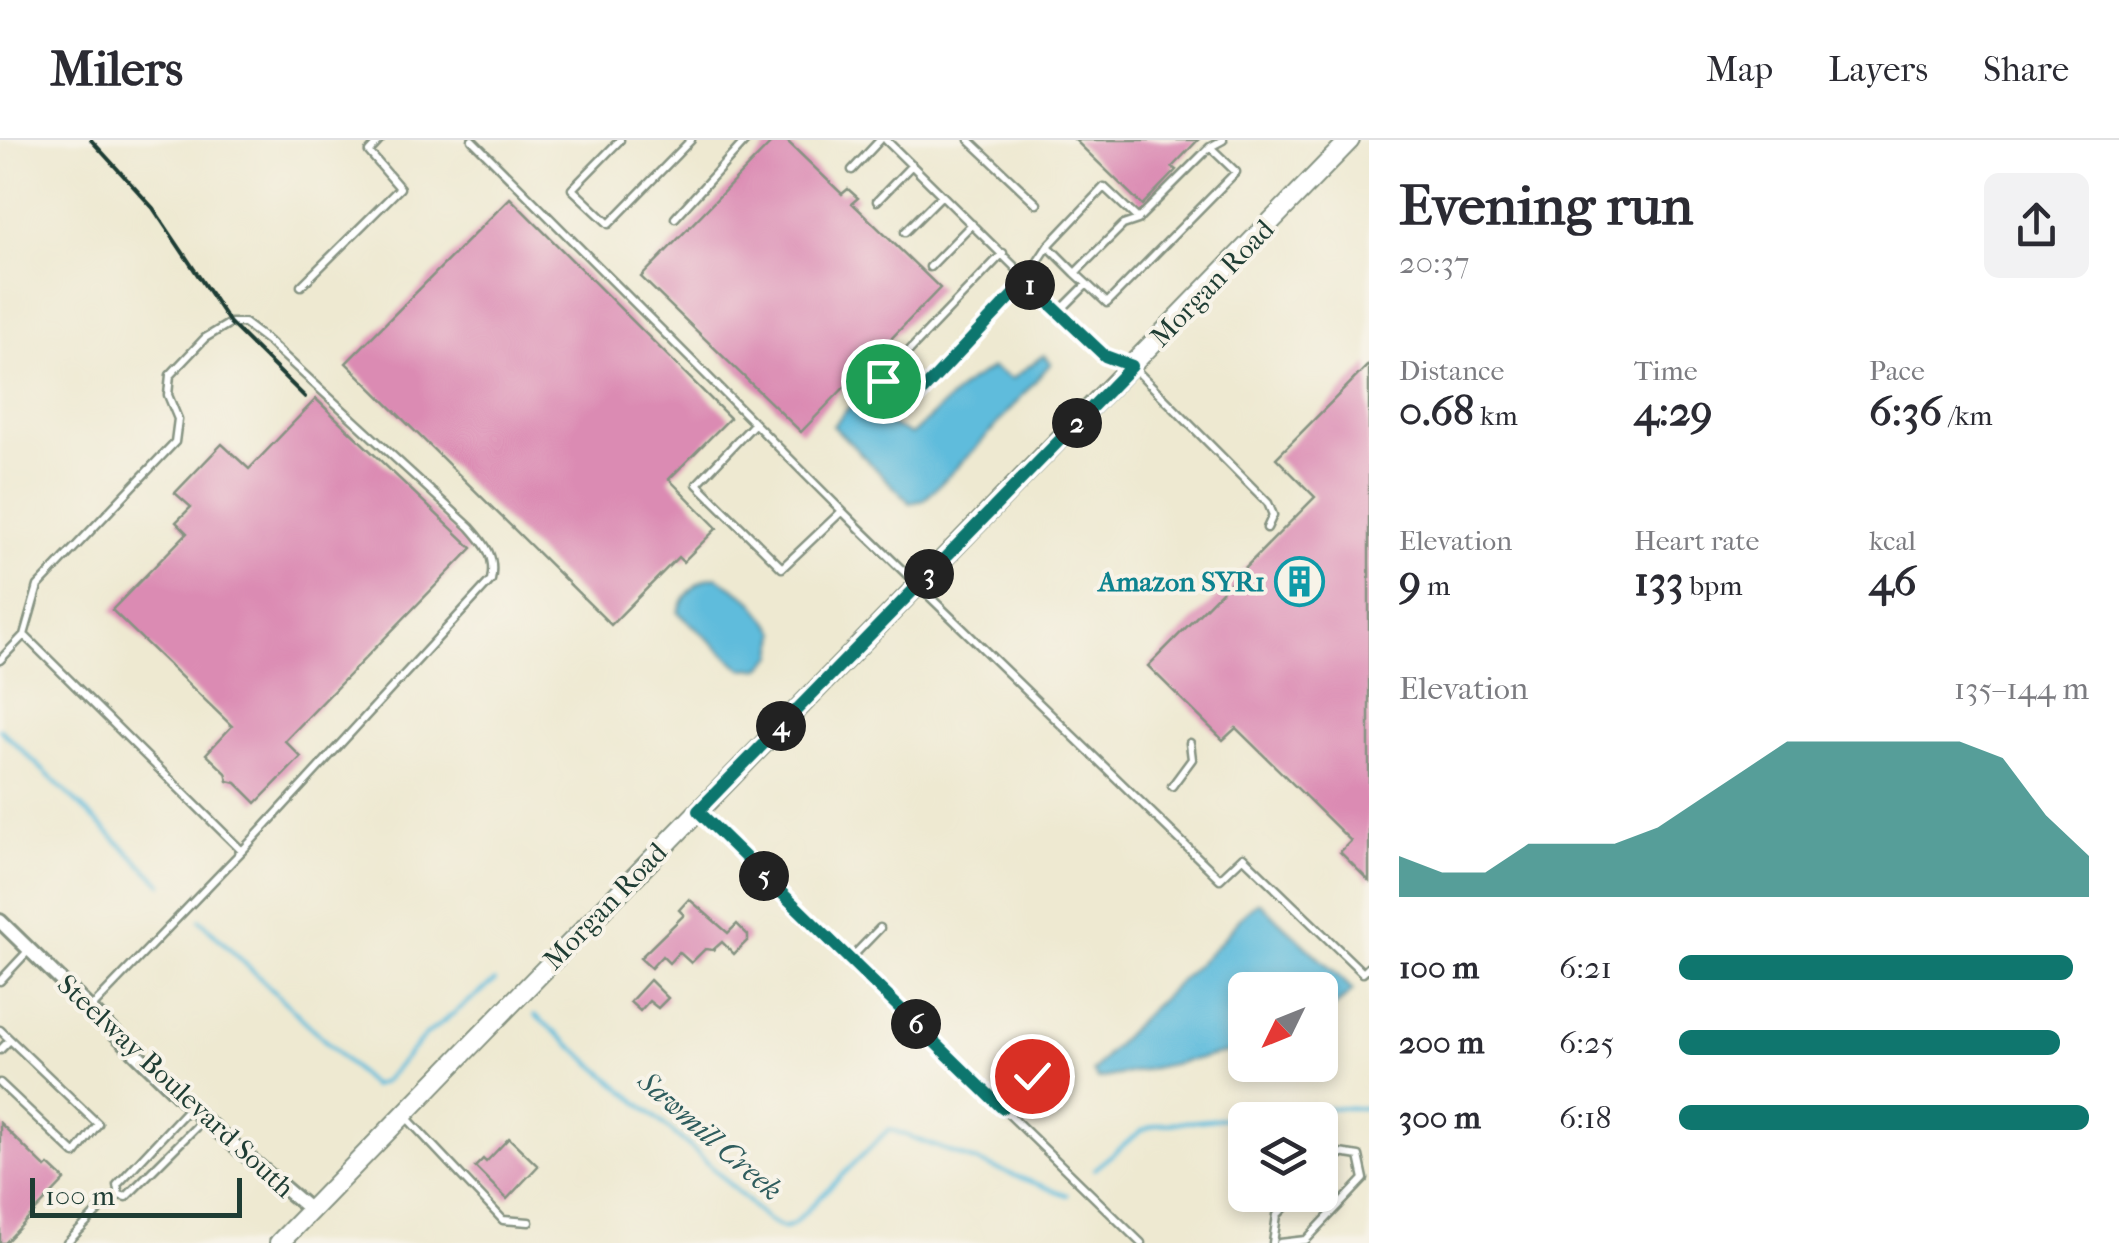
<!DOCTYPE html>
<html lang="en">
<head>
<meta charset="utf-8">
<style>
	:root { --surface:#fff; --page:#f2f2f3; --text:#2b2b33; --muted:#7c7c81; --line:#e1e1e2; --accent:#0f766e }
	body { margin:0; font-family:"IM FELL French Canon",serif; background:var(--page); color:var(--text); height:100vh; display:flex; flex-direction:column; font-size:38px; white-space:nowrap }
	* { box-sizing:border-box; margin:0 }
	p { font-size:32px; color:var(--muted) }
	.icon { flex:none; width:55px; height:55px; fill:none; stroke:currentColor; stroke-width:2; stroke-linecap:round; stroke-linejoin:round }
	.map { position:relative; flex:1; overflow:hidden }
	.panel { display:flex; flex-direction:column; background:var(--surface); width:750px }
	.panel>* { flex:none }
	.needle { width:65px; rotate:227deg }
	.buttons { position:absolute; left:1228px; top:832px; display:grid; gap:20px }
	.buttons a { display:grid; place-items:center; width:110px; height:110px; border-radius:15px; background:var(--surface); box-shadow:0 5px 15px #0003; font-size:50px }
	.scale { position:absolute; left:30px; bottom:25px; width:212px; box-sizing:border-box; padding-left:10px; border:5px solid #1f3d34; border-top:0; font-size:28px; line-height:35px; white-space:nowrap; color:#1f3d34; -webkit-text-stroke:8px #f7f3e8; paint-order:stroke }
	.pin { position:absolute; display:grid; place-items:center; width:85px; height:85px; color:#fff; margin:-42px; border:5px solid #fff; border-radius:50%; box-shadow:0 2px 10px #0007 }
	.km { position:absolute; width:50px; height:50px; margin:-25px; border-radius:50%; background:#222; color:#fff; font-size:28px; line-height:50px; text-align:center }
	.round { display:grid; place-items:center; flex:none; width:105px; height:105px; border-radius:15px; background:var(--page) }
	.overview { display:flex; align-items:center; justify-content:space-between; height:170px; padding:0 30px }
	h1 { font-size:55px; font-weight:700; line-height:75px }
	.metrics { display:grid; grid-template-columns:repeat(3,1fr); gap:15px; height:170px; padding:10px 30px }
	.metrics div { display:grid; align-content:center }
	.metrics b { font-size:42px; font-weight:700 }
	.metrics small { font-size:28px; font-weight:400 }
	.metrics p { font-size:28px }
	.chart { height:280px; padding:20px 30px }
	.chart p { display:flex; justify-content:space-between }
	.chart svg { width:100%; height:180px; margin-top:10px; fill:var(--accent); opacity:.7 }
	ul { padding:0 30px; list-style:none; font-size:32px }
	li { display:grid; grid-template-columns:160px 120px 1fr; align-items:center; height:75px }
	li i { height:25px; border-radius:12px; background:var(--accent) }
	header { display:flex; align-items:center; gap:60px; box-sizing:border-box; height:140px; padding:0 50px; background:var(--surface); border-bottom:2px solid var(--line) }
	header strong { font-size:48px }
	nav { display:flex; gap:55px; margin-inline-start:auto; font-size:35px }
	main { display:flex; flex:1; min-height:0 }
	.map>svg:first-child { display:block }
</style>
</head>
<body>
<header>
<strong>Milers</strong>
<nav><a>Map</a><a>Layers</a><a>Share</a></nav>
</header>
<main>
<div class="map">
<svg width="1369" height="1103" viewBox="0 0 1369 1103">
	<rect width="100%" height="100%" fill="#f7f3e8"/>
	<filter id="ink" filterUnits="userSpaceOnUse"><feTurbulence type="fractalNoise" baseFrequency=".01" numOctaves="2"/><feDisplacementMap in="SourceGraphic" scale="20" xChannelSelector="R" yChannelSelector="G"/><feConvolveMatrix kernelMatrix="1 2 1 2 8 2 1 2 1" color-interpolation-filters="sRGB"/></filter>
	<filter id="wash" filterUnits="userSpaceOnUse"><feTurbulence type="fractalNoise" baseFrequency=".0048" numOctaves="4" result="noise"/><feDisplacementMap in="SourceGraphic" scale="40" xChannelSelector="R" yChannelSelector="G"/><feGaussianBlur stdDeviation="2.25" result="paint"/><feColorMatrix in="noise" values="0 0 0 0 0 0 0 0 0 0 0 0 0 0 0 0 0 1.4 0 .05"/><feComposite in="paint" operator="in"/></filter>
	<g filter="url(#wash)">
		<rect width="100%" height="100%" fill="#eee9d1"/>
		<path fill="#5ebcdc" stroke="#3e7c88" stroke-width="2.5" d="M1044,215L1051,223L975,309L924,360L910,363L833,286L859,256L891,285L911,295L966,244L992,228L1012,239Z
			M717,437L751,460L777,492L774,516L761,528L742,529L678,472C684,455 698,438 717,437Z
			M1259,762L1353,850L1320,881V850H1245V909L1098,939L1093,932C1131,884 1178,845 1221,801C1235,787 1240,773 1259,762Z"/>
		<g fill="none" stroke-linecap="round" stroke-linejoin="round">
			<path stroke="#5ebcdc" stroke-width="4" d="M0,589L162,744
				M200,780L372,946L383,942L427,894L495,841
				M535,875L696,1012L767,1080L783,1088L792,1085L889,989L1067,1055
				M1094,1029L1141,991L1157,985L1328,968H1369"/>
		</g>
		<g id="blocks">
			<path fill="#db8bb3" d="M774,0H786L842,54L848,49L858,58L852,63L940,148L801,292L641,137Z
				M1075,0H1198L1172,27L1176,30L1142,65Z
				M510,58L730,278L669,339L717,388L683,422L678,417L611,485L346,223Z
				M1369,224V741L1340,712L1351,701L1236,588L1223,600L1148,526L1315,357L1276,318Z
				M316,259L472,408L285,601L301,617L256,663L236,643L228,641L226,633L206,614L232,586L112,470L187,393L176,382L191,367L175,353L222,304L249,329Z
				M689,759L728,793L737,784L748,795V800L734,814L722,802L713,810L705,809L691,823L679,812L669,823L662,816L651,828L640,818L684,775L679,770Z
				M650,840L668,858L658,868L649,861L640,871L630,862Z
				M0,983L46,1028L49,1025L65,1040L5,1103H0Z
				M509,998L538,1026L507,1059L475,1027L483,1019L486,1022Z"/>
		</g>
	</g>
	<g filter="url(#ink)">
		<use href="#blocks" fill-opacity="0" stroke="#869382" stroke-width="2.5"/>
		<g fill="none" stroke-linecap="round" stroke-linejoin="round">
			<defs>
				<path id="lane" d="M472,0L859,388L1220,739L1243,717L1363,833L1369,827
					M620,0L572,49L609,84L691,0
					M886,0L1105,216L1132,226L1268,363L1273,375L1267,388
					M969,0L1037,64
					M1210,7L1223,0
					M852,30L880,0
					M877,61L912,25
					M675,78L746,0
					M905,92L942,55
					M1048,106L1075,133
					M1003,113L885,236V247L903,263L913,261L1025,141L1048,106L1104,47L1138,79L1210,7L1236,32L1107,163L1087,144L1060,171
					M930,127L972,84
					M1087,144L1075,133L1123,85L1138,80
					M301,146L400,48L369,12L380,0
					M754,284L697,344L782,428L842,371
					M24,495L38,446L175,302L178,279L168,255L170,235L205,198L230,183H244L269,202L470,387C486,405 496,417 491,440L242,711
					M0,520L24,495L242,711L91,868
					M1172,646L1192,619L1190,603
					M701,674L1141,1103
					M850,819L880,788
					M0,841L29,810
					M0,890L98,984L75,1014L0,943
					M0,910L10,900
					M190,967L117,1045L119,1055L126,1057L204,979
					M1002,968L1032,936
					M407,978L503,1080L529,1082
					M1320,1032L1339,1013L1359,1016
					M67,1103L106,1063L119,1055
					M1273,1103L1277,1075L1297,1055
					M1280,1103L1306,1100L1364,1039L1359,1016"/>
				<path id="street" d="M0,781L200,976L310,1070"/>
				<path id="secondary" d="M279,1103L1350,0"/>
			</defs>
			<use href="#lane" stroke="#869382" stroke-width="11"/>
			<use href="#street" stroke="#869382" stroke-width="18"/>
			<use href="#secondary" stroke="#869382" stroke-width="22"/>
			<use href="#lane" stroke="#fff" stroke-width="6"/>
			<use href="#street" stroke="#fff" stroke-width="12"/>
			<use href="#secondary" stroke="#fff" stroke-width="18"/>
			<path stroke="#1f3d34" stroke-width="4" d="M91,0L153,68L230,183L305,257"/>
		</g>
	</g>
	<g fill="none" stroke-linecap="round" stroke-linejoin="round" filter="url(#ink)">
		<defs>
			<path id="route" d="M883,241L885,247L903,263L913,261L1026,141L1105,216L1132,226L698,671L1002,968L1032,936"/>
		</defs>
		<use href="#route" stroke="#fff" stroke-width="20"/>
		<use href="#route" stroke="#0f766e" stroke-width="12"/>
	</g>
	<defs>
		<symbol id="building-ring" viewBox="-11 -11 22 22"><circle r="9.5" fill="#f7f3e8" stroke="#0f9aa8" stroke-width="1.5"/><path d="M-4-6H4V6H1V3H-1V6H-4ZM-2.5-4.3h1.7v1.8h-1.7ZM.8-4.3h1.7v1.8H.8ZM-2.5-1h1.7V.8h-1.7ZM.8-1h1.7V.8H.8Z" fill="#0f9aa8"/></symbol>
	</defs>
	<g fill-rule="evenodd">
		<use href="#building-ring" x="1272" y="414" width="55" height="55"/>
	</g>
	<g text-anchor="middle" dominant-baseline="central" stroke-width="8" stroke-linejoin="round" paint-order="stroke">
		<g font-size="28" fill="#1f3d34" stroke="#f7f3e8">
			<text transform="translate(1212 143) rotate(-46)">Morgan Road</text>
			<text transform="translate(605 766) rotate(-46)">Morgan Road</text>
			<text transform="translate(176 946) rotate(43)">Steelway Boulevard South</text>
		</g>
		<g font-size="28" font-weight="bold" fill="#0d838f" stroke="#f7f3e8" text-anchor="end">
			<text x="1265" y="441">Amazon SYR1</text>
		</g>
		<g font-size="30" font-style="italic" fill="#2f5d5e" stroke="#f7f3e8">
			<text transform="translate(710 996) rotate(41)">Sawmill Creek</text>
		</g>
	</g>
</svg>
<div class="buttons">
<a><svg class="needle" viewBox="-14 -14 28 28"><path d="M0-13l5 13h-10z" fill="#e53935"/><path d="M0 13l5-13h-10z" fill="#7c7c81"/></svg></a>
<a><svg class="icon" aria-label="layers" viewBox="0 0 24 24"><path d="M12 4l9 5-9 5-9-5zM3 14l9 5 9-5"/></svg></a>
</div>
<div class="scale">100 m</div>
<div class="pin" style="left:883px;top:241px;background:#1e9e55"><svg class="icon" aria-label="arrive" viewBox="0 0 24 24"><path d="M6 21V4h12l-3 4 3 4H6"/></svg></div>
<div class="pin" style="left:1032px;top:936px;background:#d93025"><svg class="icon" aria-label="check" viewBox="0 0 24 24"><path d="M5 12l5 5 9-10"/></svg></div>
<b class="km" style="left:1030px;top:145px">1</b>
<b class="km" style="left:1077px;top:283px">2</b>
<b class="km" style="left:929px;top:434px">3</b>
<b class="km" style="left:781px;top:586px">4</b>
<b class="km" style="left:764px;top:736px">5</b>
<b class="km" style="left:916px;top:884px">6</b>
</div>
<section class="panel">
<div class="overview"><div><h1>Evening run</h1><p>20:37</p></div><a class="round"><svg class="icon" aria-label="share" viewBox="0 0 24 24"><path d="M12 15V3M7 8l5-5 5 5M5 13v7h14v-7"/></svg></a></div>
<div class="metrics">
<div><p>Distance</p><b>0.68<small> km</small></b></div>
<div><p>Time</p><b>4:29</b></div>
<div><p>Pace</p><b>6:36<small> /km</small></b></div>
</div>
<div class="metrics">
<div><p>Elevation</p><b>9<small> m</small></b></div>
<div><p>Heart rate</p><b>133<small> bpm</small></b></div>
<div><p>kcal</p><b>46</b></div>
</div>
<div class="chart"><p><span>Elevation</span>135–144 m</p>
<svg viewBox="0 0 160 44" preserveAspectRatio="none"><path d="M0 44V34L10 38L20 38L30 31L40 31L50 31L60 27L70 20L80 13L90 6L100 6L110 6L120 6L130 6L140 10L150 24L160 34V44z"/></svg>
</div>
<ul>
<li><b>100 m</b>6:21<i style="width:96%"></i></li>
<li><b>200 m</b>6:25<i style="width:93%"></i></li>
<li><b>300 m</b>6:18<i style="width:100%"></i></li>
</ul>
</section>
</main>
</body>
</html>
